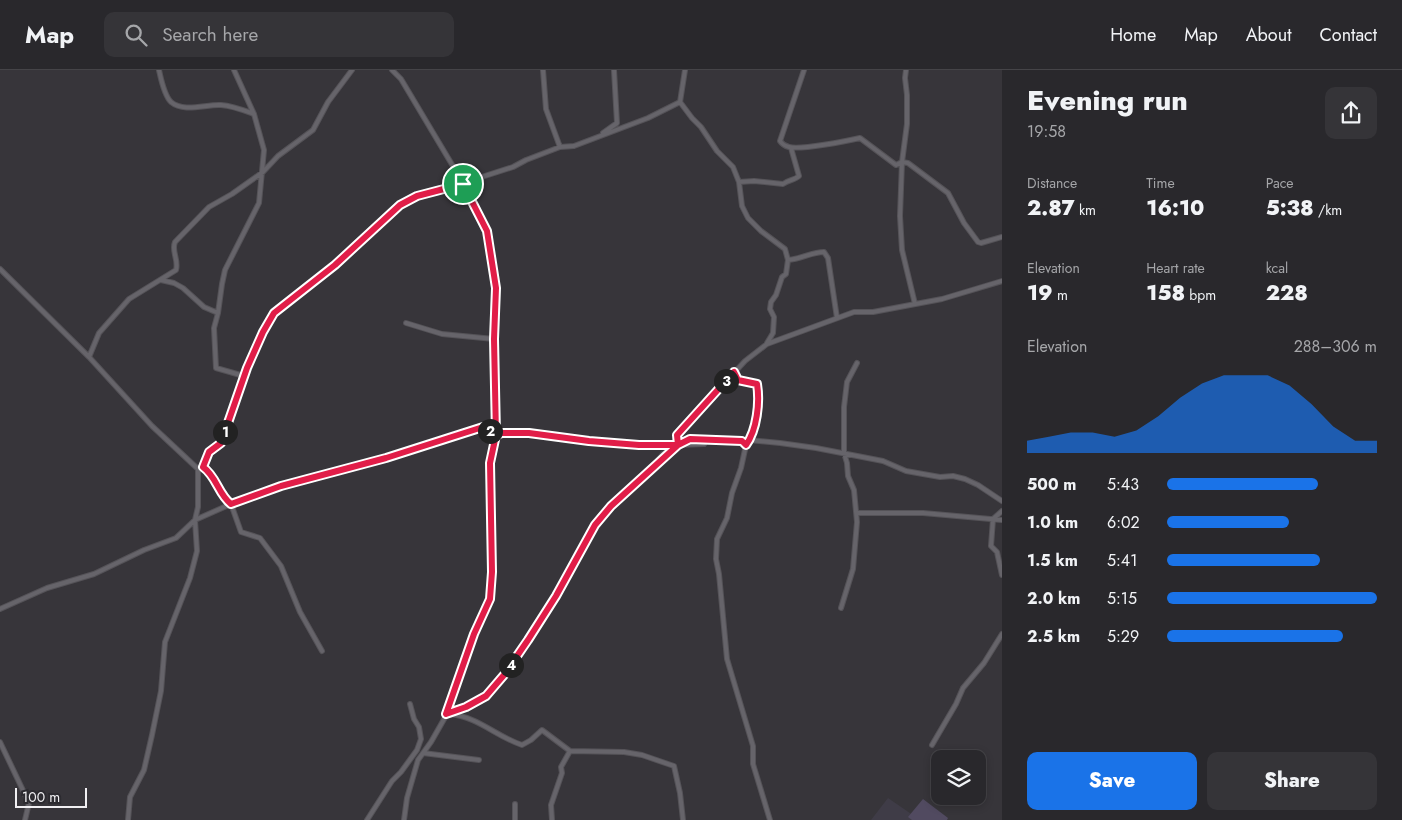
<!DOCTYPE html>
<html lang="en">
<head>
<meta charset="utf-8">
<style>
	:root { --surface:#29282c; --page:#353438; --text:#f1f3f6; --muted:#a5a6a9; --line:#454448; --accent:#1a73e8 }
	body { margin:0; font-family:Jost,sans-serif; background:var(--page); color:var(--text); height:100vh; display:flex; flex-direction:column; font-size:19px; white-space:nowrap }
	* { box-sizing:border-box; margin:0 }
	p { font-size:16px; color:var(--muted) }
	.icon { flex:none; width:28px; height:28px; fill:none; stroke:currentColor; stroke-width:2; stroke-linecap:round; stroke-linejoin:round }
	.map { position:relative; flex:1; overflow:hidden }
	.panel { display:flex; flex-direction:column; background:var(--surface); width:400px }
	.panel>* { flex:none }
	.controls { position:absolute; left:931px; top:680px; display:grid; gap:10px }
	.controls a { display:grid; place-items:center; width:55px; height:55px; border-radius:10px; background:var(--surface); box-shadow:0 2px 8px #0003,0 0 0 1px var(--line); font-size:25px }
	.scale { position:absolute; left:15px; bottom:12px; width:72px; box-sizing:border-box; padding-left:5px; border:2px solid #f0eff2; border-top:0; font-size:14px; line-height:18px; white-space:nowrap; color:#f0eff2; -webkit-text-stroke:4px #2c2b30; paint-order:stroke }
	.pin { position:absolute; display:grid; place-items:center; width:42px; height:42px; color:#fff; margin:-21px; border:2px solid #fff; border-radius:50%; box-shadow:0 1px 5px #0007 }
	.km { position:absolute; width:25px; height:25px; margin:-12px; border-radius:50%; background:#222; color:#fff; font-size:14px; line-height:25px; text-align:center }
	.round { display:grid; place-items:center; flex:none; width:52px; height:52px; border-radius:10px; background:var(--page) }
	.overview { display:flex; align-items:center; justify-content:space-between; height:85px; padding:0 25px }
	h1 { font-size:28px; font-weight:800; line-height:38px }
	.metrics { display:grid; grid-template-columns:repeat(3,1fr); gap:8px; height:85px; padding:5px 25px }
	.metrics div { display:grid; align-content:center }
	.metrics b { font-size:21px; font-weight:800 }
	.metrics small { font-size:14px; font-weight:400 }
	.metrics p { font-size:14px }
	.chart { height:140px; padding:10px 25px }
	.chart p { display:flex; justify-content:space-between }
	.chart svg { width:100%; height:90px; margin-top:5px; fill:var(--accent); opacity:.7 }
	.button { display:flex; gap:10px; margin-top:auto; padding:10px 25px }
	.button a { flex:1; height:58px; border-radius:10px; background:var(--accent); color:#fff; font-size:20px; font-weight:800; line-height:58px; text-align:center }
	.button a+a { background:var(--page); color:var(--text) }
	ul { padding:0 25px; list-style:none; font-size:16px }
	li { display:grid; grid-template-columns:80px 60px 1fr; align-items:center; height:38px }
	li i { height:12px; border-radius:6px; background:var(--accent) }
	header { display:flex; align-items:center; gap:30px; box-sizing:border-box; height:70px; padding:0 25px; background:var(--surface); border-bottom:1px solid var(--line) }
	header strong { font-size:24px }
	nav { display:flex; gap:28px; margin-inline-start:auto; font-size:18px }
	.search { width:350px; height:45px; background:var(--page); display:flex; align-items:center; gap:12px; box-sizing:border-box; padding:0 18px; border-radius:10px; color:var(--muted); font-size:19px }
	main { display:flex; flex:1; min-height:0 }
	.map>svg:first-child { display:block }
</style>
</head>
<body>
<header>
<strong>Map</strong>
<div class="search"><svg class="icon" aria-label="search" viewBox="0 0 24 24"><circle cx="10" cy="10" r="6"/><path d="M15 15l6 6"/></svg>Search here</div>
<nav><a>Home</a><a>Map</a><a>About</a><a>Contact</a></nav>
</header>
<main>
<div class="map">
<svg width="1002" height="750" viewBox="0 0 1002 750">
	<rect width="100%" height="100%" fill="#37353a"/>
	<path fill="#3f3c47" d="M888,728L920,750H871Z"/>
	<path fill="#514a60" d="M923,729L948,748L947,750H912L908,747Z"/>
	<g fill="none" stroke-linecap="round" stroke-linejoin="round">
		<defs>
			<path id="street" d="M159,0C161,9 164,25 171,32C184,43 206,34 221,35C233,36 243,40 254,44
				M234,0L254,44L264,80L259,133L225,200L222,214L218,243L214,258L216,298L244,306
				M392,0L401,9L463,113L487,161L496,218L494,269L496,365L490,393L492,502L490,529L474,564L447,644L431,672L418,690L407,728L404,750
				M543,0L546,39L560,77
				M685,0L680,32L692,48L701,57L717,81L733,97L739,112L742,136L748,148L761,161L785,179L788,190L786,204L782,207L776,225L771,232L770,239L774,247L773,263L767,273
				M804,0L780,71C782,74 785,76 789,77C801,80 847,71 860,68L896,95L902,92L908,93L948,123L964,153L978,172L981,173L1002,167
				M906,0L905,8L907,25V54L902,92L900,146L902,180L915,234
				M603,63L617,53L614,0
				M739,112L754,111L783,114C788,110 795,110 799,106L791,78
				M788,190C801,189 812,182 824,182L828,188L837,248
				M0,199L89,287L152,356L198,399V437L195,450L197,481L190,508L165,572L161,621L152,665L144,700L130,727L128,750
				M161,210L174,213L183,218L204,237L218,243
				M406,253L442,264L494,269
				M89,287L99,263L129,229L176,200C179,190 171,181 175,172L209,137L232,124L263,102L278,86L313,60L328,32L352,0
				M733,303L738,310L757,315C761,334 755,351 749,370
				M746,375L741,398L732,423L727,448L717,469L716,489L719,504L727,589L753,676V694L770,750
				M656,393L663,384L678,375L677,365L745,291L767,274L854,242H873L942,229L1002,211
				M203,397L210,402L226,430L231,434L241,462L260,468L281,496L300,542L322,581
				M198,399L203,397L209,382L221,373L247,298L263,262L274,243L335,195L355,178L385,147L400,135L417,126L463,113L513,97L526,90L560,77L574,76L648,48L680,32
				M1002,441L993,449L991,476L997,482L1002,505
				M857,443H923L1002,450
				M841,538L853,499L857,452L854,420L848,406L847,393L844,383V337L847,312L857,293
				M0,539L47,518L94,504L144,480L176,468L195,450L231,434L281,416L386,388L483,357L496,365C525,357 559,368 588,371C626,375 665,376 704,374
				M447,644L467,637L486,625L504,605L528,570L556,526L595,455L611,436L678,375L690,369L742,371L746,375L749,370L780,373L816,378L883,391L906,401L940,407L953,406L965,409L978,415L1002,431
				M449,644C479,647 495,666 522,675L531,670L542,660L570,681L624,682L642,685L674,696L680,723L683,750
				M0,672L29,733L25,750
				M932,675L956,634L963,618L984,593L1002,564
				M423,683L479,690
				M367,750L392,711L401,702L417,680L421,669L419,657L414,649L410,634
				M515,750V734
				M552,750L551,735L562,703L561,697L570,681"/>
		</defs>
		<use href="#street" stroke="#555358" stroke-width="6"/>
		<use href="#street" stroke="#66646a" stroke-width="4"/>
	</g>
	<g fill="none" stroke-linecap="round" stroke-linejoin="round">
		<defs>
			<path id="route" d="M463,114L417,126L400,135L335,195L274,243L263,262L247,298L221,373L209,382L203,397C217,407 218,424 231,434L281,416L386,388L483,357L496,365L502,363H529L589,371L639,375H678L690,369L742,371L746,375C757,360 760,332 757,314L738,310L734,302L677,365L678,375L611,436L595,455L556,526L528,570L504,605L486,626L466,637L446,644L474,564L490,529L492,502L490,393L496,365L494,269L496,218L487,161L463,114"/>
		</defs>
		<use href="#route" stroke="#fff" stroke-width="10"/>
		<use href="#route" stroke="#e11d48" stroke-width="6"/>
	</g>
</svg>
<div class="controls">
<a><svg class="icon" aria-label="layers" viewBox="0 0 24 24"><path d="M12 4l9 5-9 5-9-5zM3 14l9 5 9-5"/></svg></a>
</div>
<div class="scale">100 m</div>
<div class="pin" style="left:463px;top:114px;background:#1e9e55"><svg class="icon" aria-label="arrive" viewBox="0 0 24 24"><path d="M6 21V4h12l-3 4 3 4H6"/></svg></div>
<b class="km" style="left:225px;top:362px">1</b>
<b class="km" style="left:490px;top:361px">2</b>
<b class="km" style="left:726px;top:311px">3</b>
<b class="km" style="left:511px;top:595px">4</b>
</div>
<section class="panel">
<div class="overview"><div><h1>Evening run</h1><p>19:58</p></div><a class="round"><svg class="icon" aria-label="share" viewBox="0 0 24 24"><path d="M12 15V3M7 8l5-5 5 5M5 13v7h14v-7"/></svg></a></div>
<div class="metrics">
<div><p>Distance</p><b>2.87<small> km</small></b></div>
<div><p>Time</p><b>16:10</b></div>
<div><p>Pace</p><b>5:38<small> /km</small></b></div>
</div>
<div class="metrics">
<div><p>Elevation</p><b>19<small> m</small></b></div>
<div><p>Heart rate</p><b>158<small> bpm</small></b></div>
<div><p>kcal</p><b>228</b></div>
</div>
<div class="chart"><p><span>Elevation</span>288–306 m</p>
<svg viewBox="0 0 160 44" preserveAspectRatio="none"><path d="M0 44V38L10 36L20 34L30 34L40 36L50 33L60 26L70 17L80 10L90 6L100 6L110 6L120 11L130 20L140 31L150 38L160 38V44z"/></svg>
</div>
<ul>
<li><b>500 m</b>5:43<i style="width:72%"></i></li>
<li><b>1.0 km</b>6:02<i style="width:58%"></i></li>
<li><b>1.5 km</b>5:41<i style="width:73%"></i></li>
<li><b>2.0 km</b>5:15<i style="width:100%"></i></li>
<li><b>2.5 km</b>5:29<i style="width:84%"></i></li>
</ul>
<div class="button"><a>Save</a><a>Share</a></div>
</section>
</main>
</body>
</html>
